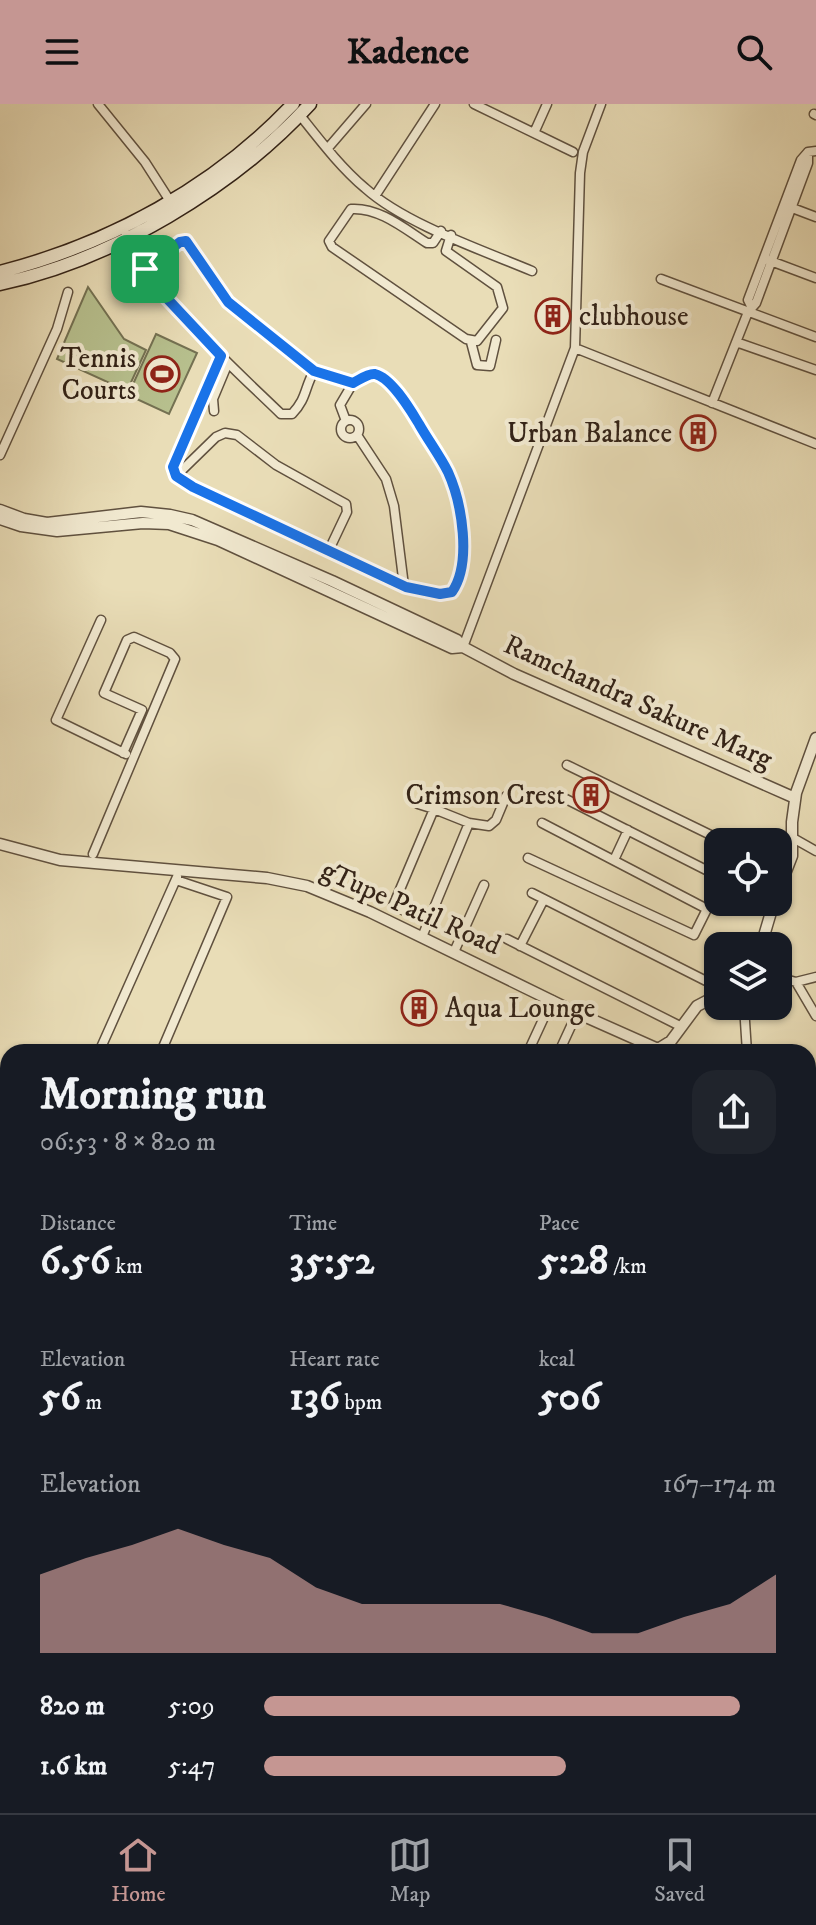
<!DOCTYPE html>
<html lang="en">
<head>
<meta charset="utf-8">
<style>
	:root { --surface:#171b24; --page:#20242c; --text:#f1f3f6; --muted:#9ea1a6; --line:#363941; --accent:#c59692 }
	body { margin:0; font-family:"IM FELL DW Pica",serif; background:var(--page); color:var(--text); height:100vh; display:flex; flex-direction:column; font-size:30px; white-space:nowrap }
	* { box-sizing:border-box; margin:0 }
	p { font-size:26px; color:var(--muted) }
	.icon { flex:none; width:44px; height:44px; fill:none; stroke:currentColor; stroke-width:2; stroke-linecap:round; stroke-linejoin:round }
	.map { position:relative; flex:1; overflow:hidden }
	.drawer { position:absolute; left:0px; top:940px; width:816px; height:770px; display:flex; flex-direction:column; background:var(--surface); border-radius:24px 24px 0 0; box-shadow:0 2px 6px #0004 }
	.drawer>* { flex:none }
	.tools { position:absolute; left:704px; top:724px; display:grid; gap:16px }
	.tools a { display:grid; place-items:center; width:88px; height:88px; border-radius:16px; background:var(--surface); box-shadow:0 2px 6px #0004; font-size:40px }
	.pin { position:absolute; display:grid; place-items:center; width:68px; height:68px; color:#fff; margin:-34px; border-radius:16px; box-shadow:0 4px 12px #0006 }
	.round { display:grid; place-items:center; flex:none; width:84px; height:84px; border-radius:24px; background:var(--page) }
	.head { display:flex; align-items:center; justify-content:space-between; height:136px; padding:0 40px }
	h1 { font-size:44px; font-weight:700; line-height:60px }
	.figures { display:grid; grid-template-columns:repeat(3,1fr); gap:12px; height:136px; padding:8px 40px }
	.figures div { display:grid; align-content:center }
	.figures b { font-size:40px; font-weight:700 }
	.figures small { font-size:22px; font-weight:400 }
	.figures p { font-size:22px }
	.chart { height:224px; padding:16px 40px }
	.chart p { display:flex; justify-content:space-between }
	.chart svg { width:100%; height:144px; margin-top:8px; fill:var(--accent); opacity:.7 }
	ul { padding:0 40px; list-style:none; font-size:26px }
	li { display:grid; grid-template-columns:128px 96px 1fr; align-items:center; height:60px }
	li i { height:20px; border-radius:10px; background:var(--accent) }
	header { display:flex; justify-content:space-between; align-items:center; height:104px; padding:0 40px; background:var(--accent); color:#111; font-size:36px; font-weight:700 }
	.dock { display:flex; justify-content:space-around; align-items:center; height:112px; border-top:2px solid var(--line); background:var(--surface); font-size:22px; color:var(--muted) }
	.dock a { display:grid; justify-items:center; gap:4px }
	.dock .on { color:var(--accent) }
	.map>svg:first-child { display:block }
</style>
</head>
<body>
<header><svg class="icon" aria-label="menu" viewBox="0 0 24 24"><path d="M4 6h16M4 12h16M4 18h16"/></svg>Kadence<svg class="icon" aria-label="search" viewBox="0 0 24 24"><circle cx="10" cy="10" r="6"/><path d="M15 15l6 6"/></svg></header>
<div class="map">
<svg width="816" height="1709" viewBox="0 0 816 1709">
	<rect width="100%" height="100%" fill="#e9ddb7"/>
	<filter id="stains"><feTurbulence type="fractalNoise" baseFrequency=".0025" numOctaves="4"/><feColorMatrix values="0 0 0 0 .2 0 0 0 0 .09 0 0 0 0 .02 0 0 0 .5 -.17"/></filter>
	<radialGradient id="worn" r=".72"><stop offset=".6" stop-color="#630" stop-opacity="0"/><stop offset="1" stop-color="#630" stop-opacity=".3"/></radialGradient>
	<path fill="#b7c08e" stroke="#747152" stroke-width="2" d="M88,183L124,235L146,246L127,287L57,255Z
		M156,230L197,249L169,310L128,291Z"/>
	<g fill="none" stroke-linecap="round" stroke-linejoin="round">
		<defs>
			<path id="minor" d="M98,0L145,58L170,97
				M474,0L573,48
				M299,10C319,35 340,63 365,84C405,120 482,146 532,167
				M814,10L816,11
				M534,29L547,0
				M328,44L366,0
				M375,92L435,0
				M787,102L816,113
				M441,127L433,139H427C405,125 379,103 351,105L329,137L332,143L466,235L477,237L503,204L497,183L446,147L451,131
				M126,130C164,203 223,254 281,310H292C307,294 304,285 314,267
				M768,156L816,174
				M145,165L180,138L186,137L228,198L314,267L353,279C359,276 368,269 375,270C392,274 412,306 419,320C429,336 440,352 448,368C462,399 472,460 452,488L440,490L406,483L193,383L176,372L173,363L221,252
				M661,175L816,233
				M751,202L748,196L801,56L808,48L816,47
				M471,238L477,261L490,262L496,236
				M736,238L816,266
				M575,244L816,340
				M712,299L748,208L756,199L808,59V48
				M214,307L213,295L228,259
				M341 325a9 9 0 1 1 18 0a9 9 0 1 1-18 0Z
				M346,317L340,301L353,279
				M357,331L386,375L394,402L404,482
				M0,351L57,225L68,188
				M176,372L216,333L225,329L237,331L276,361L346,400L347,408L329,446
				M101,516L56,616L126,650
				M463,543L575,244L580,69L583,48L601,0
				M567,661L725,738
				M558,691L718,772
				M418,700L434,705
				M542,719L707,805L718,787
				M793,734L816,747
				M93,750L175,555L170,549L134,533L127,536L104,589L142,606L123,649
				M528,754L694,831L707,805
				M614,756L628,726
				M532,789L718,883
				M428,817L393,802L434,705L469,719L489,722L496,716L506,692
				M422,833L469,719
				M507,835L680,922
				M520,842L544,795
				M454,848L484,781
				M778,873L796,878L816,873
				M796,878L816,912
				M744,902L747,948
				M99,948L177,773
				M161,948L227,793L176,776
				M528,948L552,896
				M559,948L577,909
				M808,1087L816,1090
				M808,1340L816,1341
				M0,1457L8,1461
				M0,1535L8,1538
				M0,1616L8,1596
				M0,1641L6,1654L0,1670
				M0,1693L8,1697
				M20,1702L36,1709
				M100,1702L117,1709
				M155,1702L174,1709
				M392,1702L395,1709
				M535,1702L538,1709
				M808,1702L816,1706
				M53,1709H76
				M579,1709L583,1702"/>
			<path id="tertiary" d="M0,406L24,415L47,419L141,408L170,411L192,416L332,477L457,536L463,543L514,570L795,694
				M0,415L21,422L57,427L143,419L169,420L218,436L452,544L463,543
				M0,740L60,756L267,774L307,782L370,808L577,909L658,945L671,937L697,902L718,891
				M778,788L792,752V718L796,689L816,634
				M761,842L774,798"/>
			<path id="secondary" d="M0,168C109,140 215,83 293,0
				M0,180C112,156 233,84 310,0"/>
			<path id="trunk" d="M0,1376L8,1380
				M0,1389L8,1393
				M416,1702L420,1709
				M430,1702L434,1709"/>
		</defs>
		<use href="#minor" stroke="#60513f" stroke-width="11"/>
		<use href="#tertiary" stroke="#60513f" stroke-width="13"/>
		<use href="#secondary" stroke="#322217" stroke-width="15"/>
		<use href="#trunk" stroke="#322217" stroke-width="17"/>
		<use href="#minor" stroke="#f1e9d0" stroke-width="8"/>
		<use href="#tertiary" stroke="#f1e9d0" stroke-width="10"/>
		<use href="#secondary" stroke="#f1e9d0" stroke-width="12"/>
		<use href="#trunk" stroke="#e9ddb7" stroke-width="14"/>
	</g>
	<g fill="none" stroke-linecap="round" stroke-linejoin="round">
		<defs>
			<path id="route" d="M186,137L228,198L314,267L353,279C359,276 368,269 375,270C392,274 411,307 419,320C428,336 440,352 448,368C462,399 472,459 452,488L440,490L406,483L193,383L176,372L173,363L221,252L161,188L145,165L180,138Z"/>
		</defs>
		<use href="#route" stroke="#fff" stroke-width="16"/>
		<use href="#route" stroke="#1a73e8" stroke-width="10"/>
	</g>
	<defs>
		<symbol id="building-ring" viewBox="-11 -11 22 22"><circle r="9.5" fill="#f1e9d0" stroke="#8f2418" stroke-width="1.5"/><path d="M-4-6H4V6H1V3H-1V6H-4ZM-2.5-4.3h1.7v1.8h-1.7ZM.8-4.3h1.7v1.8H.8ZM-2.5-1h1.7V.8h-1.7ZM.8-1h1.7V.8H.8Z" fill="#8f2418"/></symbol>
		<symbol id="stadium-ring" viewBox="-11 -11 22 22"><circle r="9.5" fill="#f1e9d0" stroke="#8f2418" stroke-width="1.5"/><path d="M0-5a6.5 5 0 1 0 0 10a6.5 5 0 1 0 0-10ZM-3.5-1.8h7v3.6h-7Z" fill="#8f2418"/></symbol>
	</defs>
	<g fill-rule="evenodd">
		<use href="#building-ring" x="533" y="192" width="40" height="40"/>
		<use href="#stadium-ring" x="142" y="250" width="40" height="40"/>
		<use href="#building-ring" x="678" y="309" width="40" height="40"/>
		<use href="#building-ring" x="571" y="671" width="40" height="40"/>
		<use href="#building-ring" x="399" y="884" width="40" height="40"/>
	</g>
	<g text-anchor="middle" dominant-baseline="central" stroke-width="8" stroke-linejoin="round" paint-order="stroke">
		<g font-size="28" fill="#322217" stroke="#f1e9d0" text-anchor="end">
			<text x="579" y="212" text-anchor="start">clubhouse</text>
			<text x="136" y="254">Tennis<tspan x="136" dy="32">Courts</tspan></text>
			<text x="672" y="329">Urban Balance</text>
			<text x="565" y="691">Crimson Crest</text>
			<text x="445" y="904" text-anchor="start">Aqua Lounge</text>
		</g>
		<g font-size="28" fill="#322217" stroke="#f1e9d0">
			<text transform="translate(638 598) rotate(24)">Ramchandra Sakure Marg</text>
			<text transform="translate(411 804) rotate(24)">gTupe Patil Road</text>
		</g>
	</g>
	<rect width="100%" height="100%" filter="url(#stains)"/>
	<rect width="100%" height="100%" fill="url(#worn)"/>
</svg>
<div class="tools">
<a><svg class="icon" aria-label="locate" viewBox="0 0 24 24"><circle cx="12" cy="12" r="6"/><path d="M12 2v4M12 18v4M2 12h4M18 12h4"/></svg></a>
<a><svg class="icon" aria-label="layers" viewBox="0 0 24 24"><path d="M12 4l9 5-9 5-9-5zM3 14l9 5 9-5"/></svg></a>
</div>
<div class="pin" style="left:145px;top:165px;background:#1e9e55"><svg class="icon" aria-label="arrive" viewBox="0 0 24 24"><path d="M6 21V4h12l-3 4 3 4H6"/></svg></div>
<section class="drawer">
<div class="head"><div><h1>Morning run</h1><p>06:53 · 8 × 820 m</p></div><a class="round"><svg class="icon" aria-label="share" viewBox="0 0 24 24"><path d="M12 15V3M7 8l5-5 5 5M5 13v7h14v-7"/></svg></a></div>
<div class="figures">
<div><p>Distance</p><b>6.56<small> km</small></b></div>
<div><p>Time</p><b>35:52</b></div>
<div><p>Pace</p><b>5:28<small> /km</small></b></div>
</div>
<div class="figures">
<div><p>Elevation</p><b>56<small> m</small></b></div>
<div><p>Heart rate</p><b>136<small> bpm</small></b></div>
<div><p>kcal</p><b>506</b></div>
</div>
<div class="chart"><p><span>Elevation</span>167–174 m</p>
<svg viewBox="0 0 160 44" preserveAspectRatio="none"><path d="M0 44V20L10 15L20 11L30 6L40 11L50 15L60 24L70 29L80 29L90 29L100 29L110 33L120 38L130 38L140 33L150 29L160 20V44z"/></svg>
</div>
<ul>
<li><b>820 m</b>5:09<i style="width:93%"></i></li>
<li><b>1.6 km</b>5:47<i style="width:59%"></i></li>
</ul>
</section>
</div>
<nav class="dock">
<a class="on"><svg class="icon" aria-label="home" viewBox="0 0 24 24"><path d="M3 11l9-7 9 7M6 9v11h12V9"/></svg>Home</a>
<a><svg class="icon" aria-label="map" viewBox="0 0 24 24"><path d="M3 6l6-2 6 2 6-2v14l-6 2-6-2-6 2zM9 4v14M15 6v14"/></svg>Map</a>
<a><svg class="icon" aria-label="saved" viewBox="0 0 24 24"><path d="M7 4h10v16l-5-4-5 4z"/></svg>Saved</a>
</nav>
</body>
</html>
